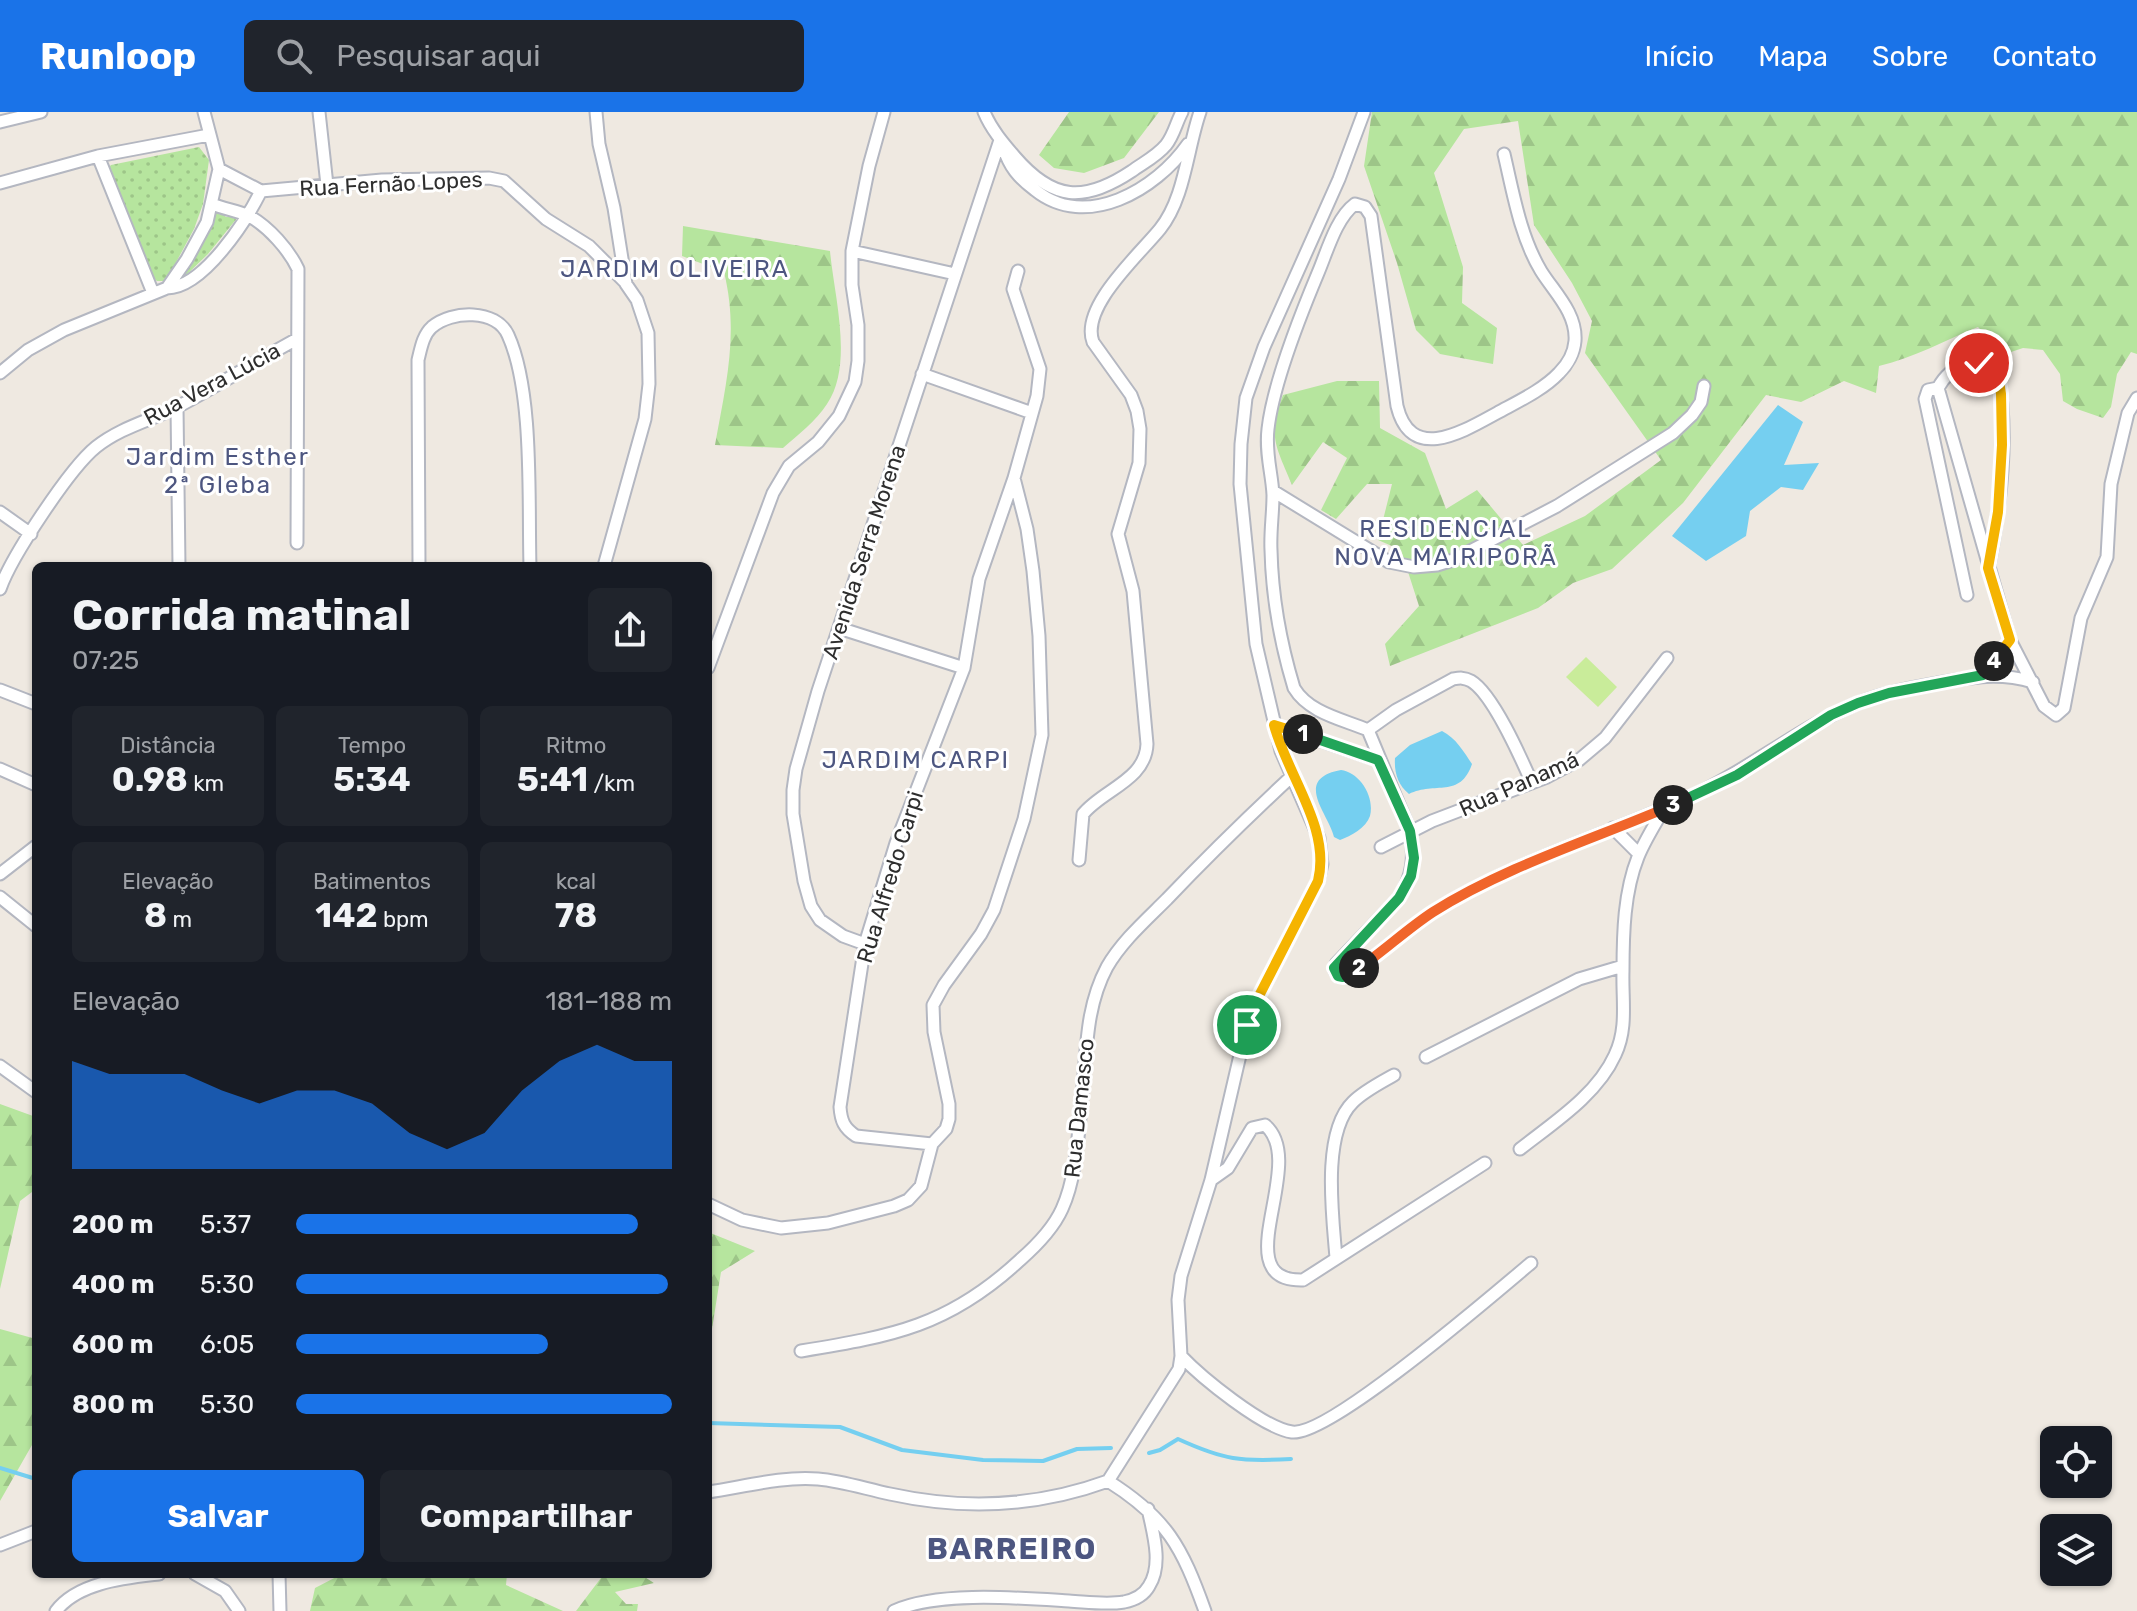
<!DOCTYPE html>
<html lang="pt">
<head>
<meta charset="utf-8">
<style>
	:root { --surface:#171b24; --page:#20242c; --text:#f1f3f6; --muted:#9ea1a6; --accent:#1a73e8 }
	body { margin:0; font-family:Rubik,sans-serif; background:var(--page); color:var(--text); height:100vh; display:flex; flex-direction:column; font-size:30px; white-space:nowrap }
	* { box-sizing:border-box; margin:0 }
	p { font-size:26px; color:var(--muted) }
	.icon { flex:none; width:44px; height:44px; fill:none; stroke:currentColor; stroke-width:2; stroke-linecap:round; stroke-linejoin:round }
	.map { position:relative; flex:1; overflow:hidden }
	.panel { position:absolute; left:32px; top:450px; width:680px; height:1016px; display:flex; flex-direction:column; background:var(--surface); border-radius:12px; box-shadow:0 2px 6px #0004 }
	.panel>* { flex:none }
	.buttons { position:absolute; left:2040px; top:1314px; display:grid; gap:16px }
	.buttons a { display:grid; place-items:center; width:72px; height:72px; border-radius:12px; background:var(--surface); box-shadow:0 2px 6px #0004; font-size:40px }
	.pin { position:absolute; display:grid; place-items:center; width:68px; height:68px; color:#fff; margin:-34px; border:4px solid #fff; border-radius:50%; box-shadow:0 2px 8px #0007 }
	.km { position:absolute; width:40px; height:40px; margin:-20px; border-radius:50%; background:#222; color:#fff; font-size:22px; line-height:40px; text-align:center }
	.round { display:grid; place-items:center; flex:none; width:84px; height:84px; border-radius:12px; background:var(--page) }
	.overview { display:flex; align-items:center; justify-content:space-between; height:136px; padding:0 40px }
	h1 { font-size:44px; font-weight:700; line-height:60px }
	.stats { display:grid; grid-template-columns:repeat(3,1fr); gap:12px; height:136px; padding:8px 40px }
	.stats div { display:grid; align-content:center; border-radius:12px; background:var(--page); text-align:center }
	.stats b { font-size:34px; font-weight:700 }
	.stats small { font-size:22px; font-weight:400 }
	.stats p { font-size:22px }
	.chart { height:224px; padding:16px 40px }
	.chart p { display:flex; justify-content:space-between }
	.chart svg { width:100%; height:144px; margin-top:8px; fill:var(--accent); opacity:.7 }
	.primary-button { display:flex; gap:16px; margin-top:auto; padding:16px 40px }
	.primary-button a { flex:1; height:92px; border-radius:12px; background:var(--accent); color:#fff; font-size:32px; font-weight:700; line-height:92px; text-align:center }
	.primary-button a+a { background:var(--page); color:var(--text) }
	ul { padding:0 40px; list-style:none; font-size:26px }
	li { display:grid; grid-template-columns:128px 96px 1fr; align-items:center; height:60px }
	li i { height:20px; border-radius:10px; background:var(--accent) }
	header { display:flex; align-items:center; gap:48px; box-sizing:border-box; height:112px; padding:0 40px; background:var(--accent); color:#fff }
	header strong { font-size:38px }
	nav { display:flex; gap:44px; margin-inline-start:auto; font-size:28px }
	.search { width:560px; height:72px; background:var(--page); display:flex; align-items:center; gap:20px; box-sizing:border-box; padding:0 28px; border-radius:12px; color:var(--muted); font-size:30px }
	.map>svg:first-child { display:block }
</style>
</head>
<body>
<header>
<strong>Runloop</strong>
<div class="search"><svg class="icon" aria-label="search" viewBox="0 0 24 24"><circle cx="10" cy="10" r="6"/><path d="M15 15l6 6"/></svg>Pesquisar aqui</div>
<nav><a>Início</a><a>Mapa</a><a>Sobre</a><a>Contato</a></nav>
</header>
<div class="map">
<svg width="2137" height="1499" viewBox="0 0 2137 1499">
	<defs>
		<pattern id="grass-dots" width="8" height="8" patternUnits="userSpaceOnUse" patternTransform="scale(2)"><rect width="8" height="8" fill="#b6e59e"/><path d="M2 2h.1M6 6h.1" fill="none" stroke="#9dc588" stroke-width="1.8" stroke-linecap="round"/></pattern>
		<pattern id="forest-firs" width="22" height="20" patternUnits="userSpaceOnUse" patternTransform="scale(2)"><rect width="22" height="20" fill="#b6e59e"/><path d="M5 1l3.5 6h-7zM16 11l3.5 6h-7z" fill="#9dc588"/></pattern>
	</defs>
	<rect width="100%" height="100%" fill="#efe9e1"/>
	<path fill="url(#grass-dots)" d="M199,35L209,48L203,92L194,117L166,169H157L151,164L108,56L111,53Z
		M212,93L226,105H238L208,142L181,168L178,165Z"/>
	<path fill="url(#forest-firs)" d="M1069,0H1159L1124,46L1084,61L1054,56L1039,43Z
		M1372,0H2137V242L2131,240L2117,262L2111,295L2103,306L2077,297L2063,289L2060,262L2043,238L2023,236L2005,242L1978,215C1945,228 1914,246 1879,254L1876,281L1844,269L1801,290L1766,283L1683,391L1612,457L1573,471L1538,496L1390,554L1385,532L1419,494L1401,438L1378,428L1392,372H1367L1336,407L1321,398L1347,346L1323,330L1292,373C1276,334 1267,324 1283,283L1337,269H1379L1380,316L1425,341L1446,397L1477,378L1523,433L1585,404L1661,348L1585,241L1592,209L1572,171L1534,113L1518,9L1464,17L1434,61L1463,155L1462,191L1497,216L1493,252L1440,242L1416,218L1397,151L1364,54Z
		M683,114L830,139C834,184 854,252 827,292C816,309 798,323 783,336L715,333C726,272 739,221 724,160L682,144Z
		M0,992L33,1004L36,1011V1077L20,1089L0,1177Z
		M708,1120L755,1139L721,1160L712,1217H708Z
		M0,1217L36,1227V1326L0,1389Z
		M342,1462H507L506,1473L563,1499H310L315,1476Z
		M604,1462H640L654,1471L615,1480L626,1492H638L637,1499H576Z"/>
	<path fill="#c9ec9a" d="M1586,545L1617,575L1598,595L1566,565Z"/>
	<path fill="#75cff0" d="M1778,293L1803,310L1784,353L1819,351L1803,378L1781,375L1750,399L1746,424L1706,449L1672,424Z
		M1442,619C1456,626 1464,640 1472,652C1460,687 1435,669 1409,682C1398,673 1394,661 1395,646L1410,633Z
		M1341,658C1359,660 1375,684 1370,704C1366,716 1351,724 1340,728L1334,725C1329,702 1292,667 1341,658Z"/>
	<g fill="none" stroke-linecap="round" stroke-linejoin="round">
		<path stroke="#75cff0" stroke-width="4" d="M708,1311L840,1315L902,1338L983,1348L1043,1349L1077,1337L1111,1336
			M1149,1341L1160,1338L1178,1327C1224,1348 1241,1350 1291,1347
			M0,1356L36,1367"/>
		<defs>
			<path id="minor" d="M319,0L327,73
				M596,0L599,32L614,96L626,172L637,188L648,221L649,272L645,307L604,454
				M984,0C991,17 1003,31 1015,45C1053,89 1084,91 1132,59C1143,51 1157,44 1166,33C1174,23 1176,11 1182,0
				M0,10L41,0
				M1003,35C1010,56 1018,65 1035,78C1086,119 1156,78 1188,32
				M1504,42C1513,80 1520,124 1541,159C1554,180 1577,201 1575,229C1574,241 1567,253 1559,261C1543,278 1517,290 1497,301C1464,319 1411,352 1397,294L1371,104L1365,95L1355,92C1336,106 1327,140 1318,161C1300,204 1273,272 1268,317C1265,341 1272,361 1273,383C1273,402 1270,420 1271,438C1272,483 1281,533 1294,576C1309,601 1342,607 1368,618L1410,719C1415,744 1413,763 1399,786L1336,852L1335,859L1338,864L1350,862C1379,843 1404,819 1433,800C1512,750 1607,723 1692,684C1749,658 1798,616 1856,592C1881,581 1910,576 1938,571C1972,565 1999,560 2033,570
				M98,44L153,181
				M219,57L261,79
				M0,71L98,44L209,23
				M261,79L382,68L489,66L504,69L546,107L589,134L626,171
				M212,92C224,97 238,99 249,104C269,115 289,138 298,157L297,431
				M852,139L955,162
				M167,176C203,176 246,109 261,79
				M0,261L28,238L64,218L167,176L187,147L207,110L219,57L204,0
				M922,262L1032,301
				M1938,276L2010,528L2044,594L2056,603L2064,596L2081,506L2107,445L2111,372L2128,301L2137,286
				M177,295L179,454
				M1273,379L1389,450L1414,455L1437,453L1453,448L1557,394L1673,321L1692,303L1701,290L1704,274
				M0,400L31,422
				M419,454L418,248C421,236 423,223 432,215C452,198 496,197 508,223C534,280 528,390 530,454
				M0,477C11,445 70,356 96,335C121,315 152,308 179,294C219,273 258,248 297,227
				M1967,483L1925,287L1928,278L1938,276C1950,254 1978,240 1998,262C2009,324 2001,391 1989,453
				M839,516L964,556
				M708,556L773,381L789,354L818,330L839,304L855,270L858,249V213L852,173V139L869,54L884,0
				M1983,563L2010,528
				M0,578L36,592
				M1274,613L1378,648
				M1368,618L1396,598L1453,567C1459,566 1464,565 1471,569C1493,582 1521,646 1532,671
				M0,657L36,673
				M1613,716L1639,742
				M1381,735L1432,709L1547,665L1579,648L1605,626L1667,546
				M1079,748L1083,702C1102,678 1146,668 1147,632L1133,479L1118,422L1139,351L1140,317L1137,299L1131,283L1093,230C1080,195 1139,143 1160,117C1185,86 1187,37 1200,0
				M0,762L36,734
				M0,785L36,814
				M865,832L843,824L820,808L811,794L804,769L793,702V678L796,657L818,579L1000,28
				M1426,945L1579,867L1623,854
				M0,954L36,980
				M932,1032L856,1024C844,1016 841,1009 840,995L865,832L896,731L964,556L979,467L1014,366L1037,284L1040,257L1013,177L1018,159
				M1520,1037C1553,1011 1597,983 1615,943C1628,916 1622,888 1623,859C1623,821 1624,780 1638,745C1645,728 1655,712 1664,697
				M1211,1068L1228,1056L1252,1016L1265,1013C1310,1051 1223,1170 1303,1168L1485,1051
				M708,1092L742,1108L781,1116L828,1111L894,1094L908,1088L921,1074L932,1032L946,1017L949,1007V992L934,920L933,893L944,873L981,822L994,798L1024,707L1042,623L1039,524L1033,459L1027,417L1014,366
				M1336,1146C1333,1106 1321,1021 1353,990C1364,979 1380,971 1394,963
				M801,1239C893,1224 949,1214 1020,1148C1036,1134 1053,1117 1062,1097C1077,1064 1078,1021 1082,985C1087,940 1085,896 1107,855C1122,829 1146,808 1167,787C1207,745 1249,704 1292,664
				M1181,1244C1201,1265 1263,1316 1292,1320C1329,1325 1495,1181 1531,1151
				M1108,1369L1179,1257L1181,1244L1178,1188L1181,1164L1211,1068L1247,913L1260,882L1318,769L1322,752L1319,726L1281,639L1256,532L1240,372L1241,332L1246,286L1264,235L1339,67L1364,0
				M1108,1369C1167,1406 1182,1435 1205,1499
				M708,1380C743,1375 782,1364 818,1367C842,1369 866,1377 890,1382C963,1398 1037,1395 1108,1369
				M0,1433L36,1419
				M195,1462L225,1479L239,1499
				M279,1462L280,1499
				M56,1499C78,1470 125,1466 159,1462
				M894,1499C937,1479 1020,1486 1069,1489C1087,1490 1106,1493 1124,1490C1134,1488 1144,1483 1149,1474C1163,1452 1153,1421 1148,1397"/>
		</defs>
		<use href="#minor" stroke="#b4b7c1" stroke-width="15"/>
		<use href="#minor" stroke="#fff" stroke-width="11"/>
	</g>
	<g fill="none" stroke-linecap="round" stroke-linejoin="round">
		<defs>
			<path id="split-1" d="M1247,913L1260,882L1318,769C1331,716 1288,665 1274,613L1303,622"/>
			<path id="split-2" d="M1303,622L1378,648L1410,719L1414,746L1411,764L1399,786L1334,856L1338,864L1343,865L1359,856"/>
			<path id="split-3" d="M1359,856C1384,839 1407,817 1433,800C1506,754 1594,727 1673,693"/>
			<path id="split-4" d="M1673,693L1737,663L1831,603L1858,591L1889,581L1983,563L1994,549"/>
			<path id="split-5" d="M1979,251L1987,252L1998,262L2001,282L2002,333L1998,400L1988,456L2010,528L1994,549"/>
		</defs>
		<use href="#split-1" stroke="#fff" stroke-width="16"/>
		<use href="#split-2" stroke="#fff" stroke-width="16"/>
		<use href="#split-3" stroke="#fff" stroke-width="16"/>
		<use href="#split-4" stroke="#fff" stroke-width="16"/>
		<use href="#split-5" stroke="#fff" stroke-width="16"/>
		<use href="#split-1" stroke="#f5b400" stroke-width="10"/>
		<use href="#split-2" stroke="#22a559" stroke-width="10"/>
		<use href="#split-3" stroke="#f0652b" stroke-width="10"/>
		<use href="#split-4" stroke="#22a559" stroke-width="10"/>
		<use href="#split-5" stroke="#f5b400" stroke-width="10"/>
	</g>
	<g text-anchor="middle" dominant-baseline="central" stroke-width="6" stroke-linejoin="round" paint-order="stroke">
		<g font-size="22" fill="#2e2e2e" stroke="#fff">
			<text transform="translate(391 72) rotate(-3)">Rua Fernão Lopes</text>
			<text transform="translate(212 272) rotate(-28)">Rua Vera Lúcia</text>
			<text transform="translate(864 440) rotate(-72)">Avenida Serra Morena</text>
			<text transform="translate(1519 672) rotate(-24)">Rua Panamá</text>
			<text transform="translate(890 765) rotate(-73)">Rua Alfredo Carpi</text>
			<text transform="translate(1079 996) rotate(-84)">Rua Damasco</text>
		</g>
		<g font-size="24" letter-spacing="2" fill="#4d5680" stroke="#fff">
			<text x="675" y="157">JARDIM OLIVEIRA</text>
			<text x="218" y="345">Jardim Esther<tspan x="218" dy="28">2ª Gleba</tspan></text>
			<text x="1446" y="417">RESIDENCIAL<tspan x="1446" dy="28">NOVA MAIRIPORÃ</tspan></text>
			<text x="916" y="648">JARDIM CARPI</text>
		</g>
		<g font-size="30" font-weight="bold" letter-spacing="2" fill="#4d5680" stroke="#fff">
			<text x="1012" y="1437">BARREIRO</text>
		</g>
	</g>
</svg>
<div class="buttons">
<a><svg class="icon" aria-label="locate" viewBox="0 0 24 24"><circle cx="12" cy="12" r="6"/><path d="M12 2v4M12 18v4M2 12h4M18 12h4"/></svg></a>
<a><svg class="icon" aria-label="layers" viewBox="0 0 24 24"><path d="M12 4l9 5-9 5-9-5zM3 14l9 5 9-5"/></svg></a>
</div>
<div class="pin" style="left:1247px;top:913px;background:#1e9e55"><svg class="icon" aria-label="arrive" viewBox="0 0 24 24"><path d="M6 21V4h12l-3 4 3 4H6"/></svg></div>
<div class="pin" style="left:1979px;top:251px;background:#d93025"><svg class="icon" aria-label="check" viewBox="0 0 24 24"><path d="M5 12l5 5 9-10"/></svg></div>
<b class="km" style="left:1303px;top:622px">1</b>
<b class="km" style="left:1359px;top:856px">2</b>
<b class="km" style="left:1673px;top:693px">3</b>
<b class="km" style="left:1994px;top:549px">4</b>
<section class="panel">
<div class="overview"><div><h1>Corrida matinal</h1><p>07:25</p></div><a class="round"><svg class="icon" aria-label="share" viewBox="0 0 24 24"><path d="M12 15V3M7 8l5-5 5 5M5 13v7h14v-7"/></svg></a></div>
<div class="stats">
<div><p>Distância</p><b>0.98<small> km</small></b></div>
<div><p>Tempo</p><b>5:34</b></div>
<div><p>Ritmo</p><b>5:41<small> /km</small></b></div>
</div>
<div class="stats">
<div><p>Elevação</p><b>8<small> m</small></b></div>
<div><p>Batimentos</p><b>142<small> bpm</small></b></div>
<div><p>kcal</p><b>78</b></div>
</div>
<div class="chart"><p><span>Elevação</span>181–188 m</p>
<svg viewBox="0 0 160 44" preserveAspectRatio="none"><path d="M0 44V11L10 15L20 15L30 15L40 20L50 24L60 20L70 20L80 24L90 33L100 38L110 33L120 20L130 11L140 6L150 11L160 11V44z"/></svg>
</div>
<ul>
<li><b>200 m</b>5:37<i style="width:91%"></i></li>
<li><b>400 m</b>5:30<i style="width:99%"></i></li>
<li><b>600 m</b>6:05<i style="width:67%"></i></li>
<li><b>800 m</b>5:30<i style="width:100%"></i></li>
</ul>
<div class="primary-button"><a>Salvar</a><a>Compartilhar</a></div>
</section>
</div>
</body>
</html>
